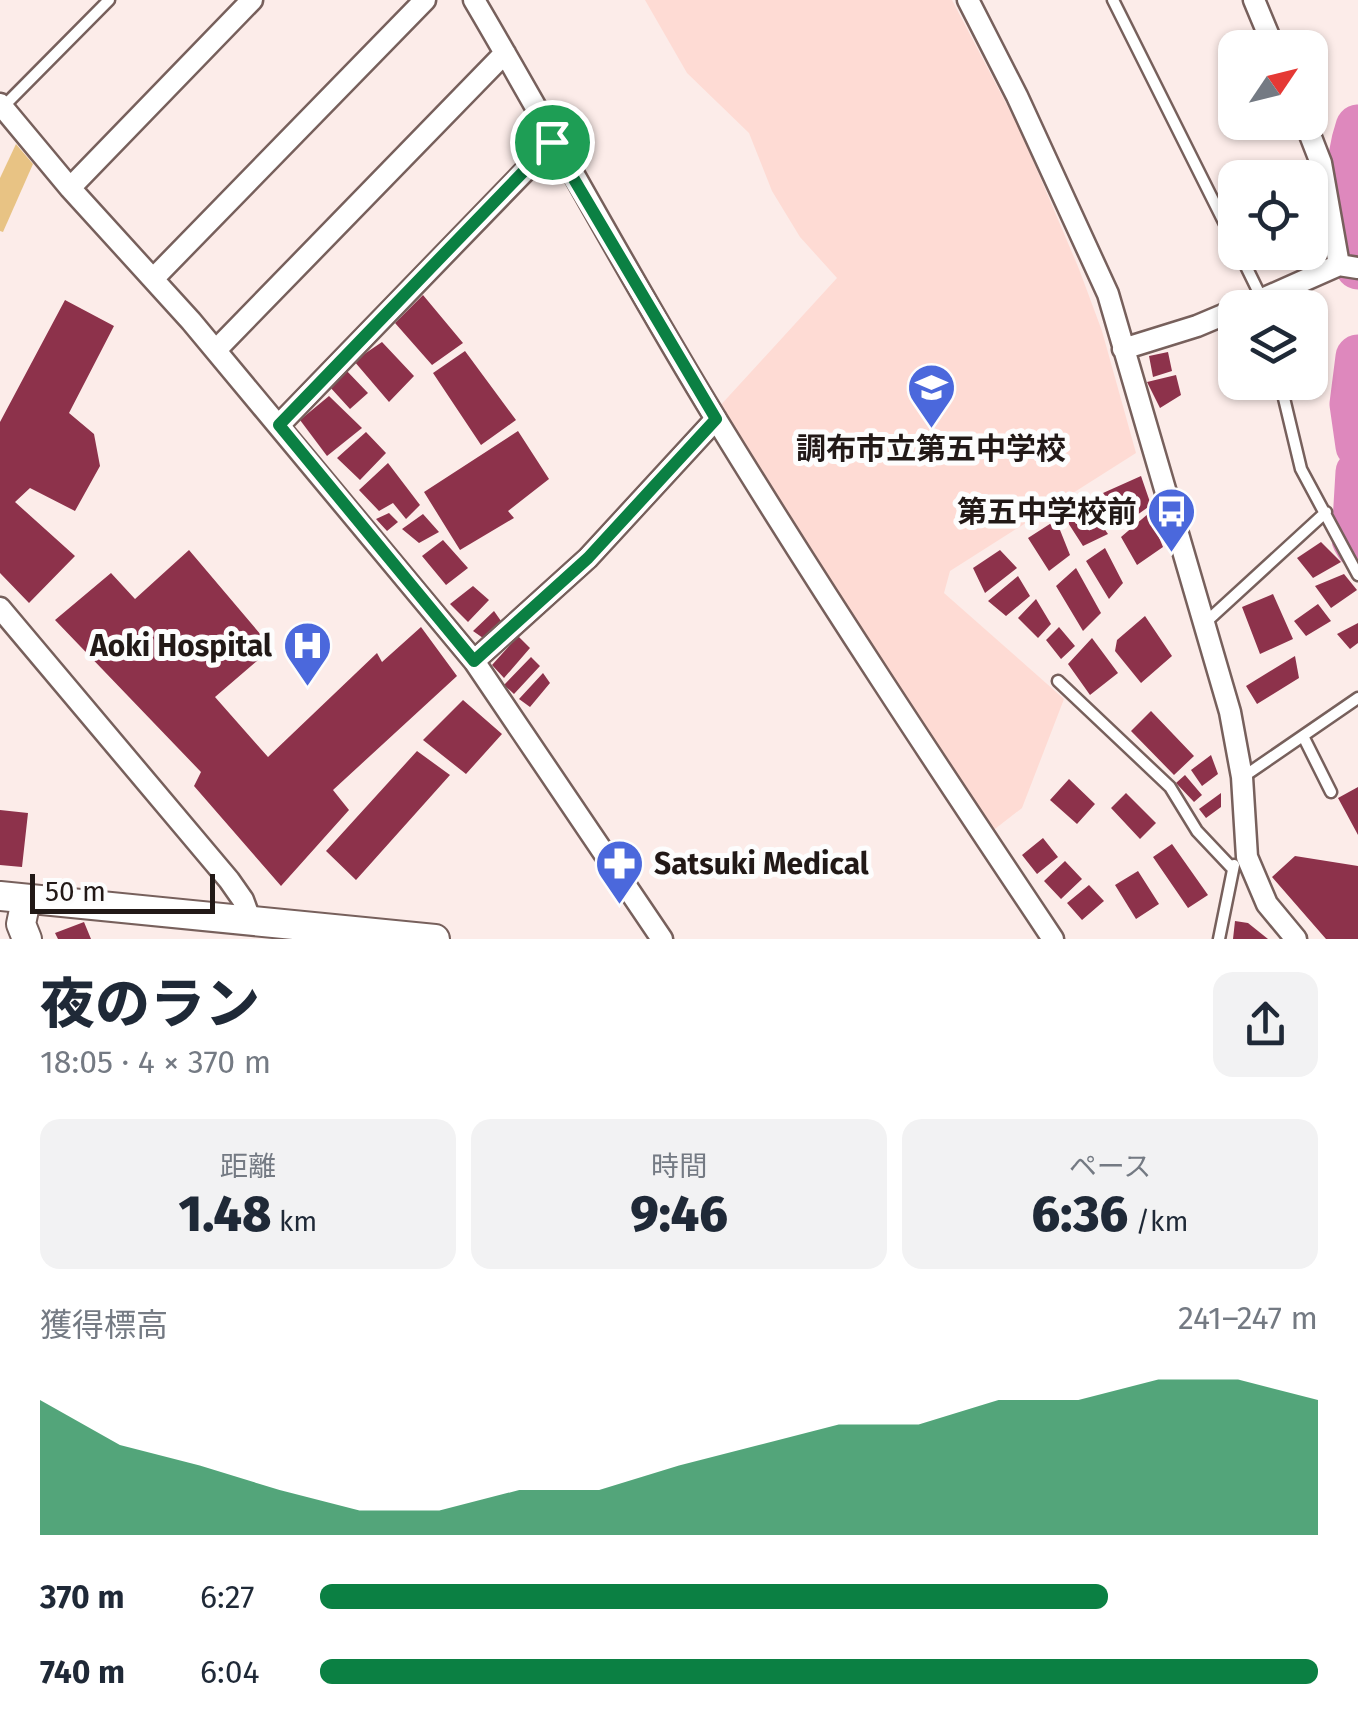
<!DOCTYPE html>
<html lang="ja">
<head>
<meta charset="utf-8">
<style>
	:root { --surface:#fff; --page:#f2f2f3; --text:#1f2937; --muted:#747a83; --accent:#0b8043 }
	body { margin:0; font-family:"Fira Sans","Noto Sans JP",sans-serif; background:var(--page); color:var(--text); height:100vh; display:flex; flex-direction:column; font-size:38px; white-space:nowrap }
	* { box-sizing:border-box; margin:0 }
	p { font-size:32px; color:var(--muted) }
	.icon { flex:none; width:55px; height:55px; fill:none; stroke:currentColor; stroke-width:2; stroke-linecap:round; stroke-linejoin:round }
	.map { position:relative; height:939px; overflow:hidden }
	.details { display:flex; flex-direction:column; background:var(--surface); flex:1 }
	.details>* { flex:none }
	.needle { width:65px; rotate:55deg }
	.controls { position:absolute; left:1218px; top:30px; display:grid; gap:20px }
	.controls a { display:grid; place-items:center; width:110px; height:110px; border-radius:20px; background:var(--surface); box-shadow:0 2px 8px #0004; font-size:50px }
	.scale { position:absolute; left:30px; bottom:25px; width:185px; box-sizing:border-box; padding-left:10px; border:5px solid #221917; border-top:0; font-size:28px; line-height:35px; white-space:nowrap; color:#221917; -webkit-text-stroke:8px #fdfdfd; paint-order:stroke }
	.pin { position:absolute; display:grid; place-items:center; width:85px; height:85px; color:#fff; margin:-42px; border:5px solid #fff; border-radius:50%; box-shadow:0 2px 10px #0007 }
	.round { display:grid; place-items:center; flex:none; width:105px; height:105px; border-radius:20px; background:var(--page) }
	.summary { display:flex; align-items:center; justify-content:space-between; height:170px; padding:0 40px }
	h1 { font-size:55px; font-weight:800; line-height:75px }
	.metrics { display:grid; grid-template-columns:repeat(3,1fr); gap:15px; height:170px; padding:10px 40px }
	.metrics div { display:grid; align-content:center; border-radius:20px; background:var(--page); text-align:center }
	.metrics b { font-size:50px; font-weight:800 }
	.metrics small { font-size:28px; font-weight:400 }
	.metrics p { font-size:28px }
	.chart { height:280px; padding:20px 40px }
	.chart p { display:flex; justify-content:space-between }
	.chart svg { width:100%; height:180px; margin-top:10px; fill:var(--accent); opacity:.7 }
	ul { padding:0 40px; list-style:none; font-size:32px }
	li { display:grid; grid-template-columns:160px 120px 1fr; align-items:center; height:75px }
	li i { height:25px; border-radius:12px; background:var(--accent) }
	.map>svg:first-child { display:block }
</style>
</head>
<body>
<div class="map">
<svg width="1358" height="939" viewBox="0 0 1358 939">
	<rect width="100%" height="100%" fill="#fcece9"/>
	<path fill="#fedbd4" d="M645,0H952L1021,132L1079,269L1102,331L1136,453L950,571L944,593L1064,699L1022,808L991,832L718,408L837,278L800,237L772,191L749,133L687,73Z"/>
	<path fill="#e8c384" d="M16,144L33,164L3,232L0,231V178Z"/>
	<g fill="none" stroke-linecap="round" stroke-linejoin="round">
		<path stroke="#de88bd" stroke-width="45" d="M1358,127C1342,174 1351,218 1358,267
			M1358,357L1352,404L1358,446
			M1358,472L1354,539L1358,546"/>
	</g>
	<path fill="#8d324b" d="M423,295L463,343L432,365L395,323Z
		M65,300L114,326L69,413L94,434L100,466L75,511L30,488L15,502L75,556L29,603L0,573V422Z
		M382,342L414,376L389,402L354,361Z
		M465,351L516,420L481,445L433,373Z
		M1168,352L1172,371L1153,377L1149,356Z
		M345,369L368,393L350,409L329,386Z
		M1176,375L1181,395L1160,408L1147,382Z
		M329,396L362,428L327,456L300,420Z
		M518,431L549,479L508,511L514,518L460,550L424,492Z
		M366,432L386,453L360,480L337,458Z
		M388,463L420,505L406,519L393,503L379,511L359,490Z
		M1141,476L1151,505L1126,523L1103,493Z
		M1089,507L1108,534L1083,546L1063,515Z
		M389,513L398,522L387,531L376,519Z
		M1149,513L1163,547L1137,565L1121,537Z
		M423,514L439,532L419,543L402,529Z
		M1056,520L1070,555L1049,571L1028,538Z
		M443,540L468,568L446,585L422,556Z
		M1321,542L1341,562L1313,578L1297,558Z
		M1105,548L1123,583L1109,599L1086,561Z
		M189,550L272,648L215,697L268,757L377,653L382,662L421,627L457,676L333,790L349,810L281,886L194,786L201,772L55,620L111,573L135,599Z
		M1000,550L1017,568L985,593L973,568Z
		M1076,568L1101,613L1083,631L1056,586Z
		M1344,574L1357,590L1331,608L1315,586Z
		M1018,576L1030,596L1006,616L988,601Z
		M473,586L489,600L468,622L450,604Z
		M1273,594L1293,639L1260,654L1242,607Z
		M1036,599L1051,624L1038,638L1018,618Z
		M1318,604L1331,621L1306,636L1294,621Z
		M494,611L501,621L483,638L473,631Z
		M1145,616L1172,656L1141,683L1115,651L1117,640Z
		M1358,623V643L1350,649L1337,634Z
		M1059,627L1075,646L1061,659L1046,640Z
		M518,636L530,648L504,678L492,665Z
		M1092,638L1118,673L1090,695L1068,664Z
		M1295,656L1299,678L1257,704L1246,686Z
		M531,657L540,666L514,694L504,685Z
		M543,673L550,683L530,707L519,699Z
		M463,700L502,734L466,774L423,740Z
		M1151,711L1194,756L1174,775L1131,731Z
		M417,751L450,775L356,880L326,851Z
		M1211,755L1218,774L1202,786L1191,770Z
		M1185,775L1202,795L1194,802L1176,783Z
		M1069,779L1095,804L1077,824L1050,800Z
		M1358,787V835L1338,798Z
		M1126,793L1156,823L1140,839L1111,808Z
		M1221,793V807L1206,818L1199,809Z
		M0,810L28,813L22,867L0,865Z
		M1043,838L1058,857L1037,874L1022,855Z
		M1172,844L1208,895L1188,908L1153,857Z
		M1295,856L1358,866V939H1326L1272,877Z
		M1065,861L1082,879L1061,899L1044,881Z
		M1138,871L1159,904L1136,919L1115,885Z
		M1089,885L1104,901L1082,920L1067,903Z
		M1235,921L1248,923L1268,939H1233Z
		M84,922L91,939H58L55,933Z"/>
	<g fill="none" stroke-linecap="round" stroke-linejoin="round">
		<defs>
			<path id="lane" d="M1113,0L1235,244
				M3,107L109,0
				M1239,252L1262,299
				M1283,394L1301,469L1358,575
				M1206,622L1326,512
				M1058,681L1170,787L1197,831L1231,867
				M1303,736L1331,792
				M1243,777L1358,698
				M1219,939L1234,865"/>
			<path id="street" d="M474,0C556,139 631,281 716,419C824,595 938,767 1053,939
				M968,0L1017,96L1108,294L1230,712L1242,777L1247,857L1267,904L1296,939
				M1254,0L1274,48
				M0,104L70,188L191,321L474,661L662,939
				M1305,122L1321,163L1339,265
				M70,188L252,0
				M153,279L425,0
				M1242,308L1339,265L1358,268
				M1123,349L1197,326L1235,310
				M216,350L505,53
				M279,425L553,142
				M0,608L229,880L243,900L250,919
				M474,661L588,558L716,419"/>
			<path id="secondary" d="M0,896L435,939
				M26,900L21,924L27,939"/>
		</defs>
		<use href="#lane" stroke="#77605c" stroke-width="15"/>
		<use href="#street" stroke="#77605c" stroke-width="25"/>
		<use href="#secondary" stroke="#77605c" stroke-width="32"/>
		<use href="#lane" stroke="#fff" stroke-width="10"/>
		<use href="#street" stroke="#fff" stroke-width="20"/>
		<use href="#secondary" stroke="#fff" stroke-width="28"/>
	</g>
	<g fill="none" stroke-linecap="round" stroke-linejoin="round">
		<defs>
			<path id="route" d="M552,142L716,419L588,558L474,661L279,425Z"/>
		</defs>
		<use href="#route" stroke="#fff" stroke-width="20"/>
		<use href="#route" stroke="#0b8043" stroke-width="12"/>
	</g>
	<defs>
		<symbol id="school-pin" viewBox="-11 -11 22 30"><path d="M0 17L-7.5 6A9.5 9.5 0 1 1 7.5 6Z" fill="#4b68dc" stroke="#fdfdfd"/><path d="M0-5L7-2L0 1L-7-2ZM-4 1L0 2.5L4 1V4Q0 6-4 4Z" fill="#fff"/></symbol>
		<symbol id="bus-pin" viewBox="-11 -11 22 30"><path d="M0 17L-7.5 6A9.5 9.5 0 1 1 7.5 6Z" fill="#4b68dc" stroke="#fdfdfd"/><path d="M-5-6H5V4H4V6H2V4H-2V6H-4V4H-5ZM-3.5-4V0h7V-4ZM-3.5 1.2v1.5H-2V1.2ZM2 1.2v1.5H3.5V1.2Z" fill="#fff"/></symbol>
		<symbol id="hospital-pin" viewBox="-11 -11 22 30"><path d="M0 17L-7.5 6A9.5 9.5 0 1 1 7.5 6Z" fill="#4b68dc" stroke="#fdfdfd"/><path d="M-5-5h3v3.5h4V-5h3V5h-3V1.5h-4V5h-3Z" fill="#fff"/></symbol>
		<symbol id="pharmacy-pin" viewBox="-11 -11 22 30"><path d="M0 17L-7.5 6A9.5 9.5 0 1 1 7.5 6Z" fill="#4b68dc" stroke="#fdfdfd"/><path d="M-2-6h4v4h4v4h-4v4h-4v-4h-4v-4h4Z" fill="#fff"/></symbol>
	</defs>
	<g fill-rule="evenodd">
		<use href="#school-pin" x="904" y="360" width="55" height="75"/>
		<use href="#bus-pin" x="1144" y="484" width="55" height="75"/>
		<use href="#hospital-pin" x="280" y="618" width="55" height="75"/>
		<use href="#pharmacy-pin" x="592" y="836" width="55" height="75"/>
	</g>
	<g text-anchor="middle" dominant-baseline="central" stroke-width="10" stroke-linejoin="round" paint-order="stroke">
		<g font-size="30" font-weight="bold" fill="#221917" stroke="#fdfdfd" text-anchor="end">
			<text x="931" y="449" text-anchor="middle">調布市立第五中学校</text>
			<text x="1137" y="512">第五中学校前</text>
			<text x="272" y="646">Aoki Hospital</text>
			<text x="654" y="864" text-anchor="start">Satsuki Medical</text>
		</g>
	</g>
</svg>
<div class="controls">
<a><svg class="needle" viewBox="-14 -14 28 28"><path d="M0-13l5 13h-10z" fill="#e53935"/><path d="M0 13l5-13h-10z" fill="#747a83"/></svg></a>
<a><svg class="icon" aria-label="locate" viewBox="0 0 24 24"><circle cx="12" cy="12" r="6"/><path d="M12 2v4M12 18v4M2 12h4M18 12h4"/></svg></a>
<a><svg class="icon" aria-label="layers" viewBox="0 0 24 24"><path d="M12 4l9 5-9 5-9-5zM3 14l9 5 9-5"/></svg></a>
</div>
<div class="scale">50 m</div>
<div class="pin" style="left:552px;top:142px;background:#1e9e55"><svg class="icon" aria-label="arrive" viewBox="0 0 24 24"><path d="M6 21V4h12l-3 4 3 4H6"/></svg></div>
</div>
<section class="details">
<div class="summary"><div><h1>夜のラン</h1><p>18:05 · 4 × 370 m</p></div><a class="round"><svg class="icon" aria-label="share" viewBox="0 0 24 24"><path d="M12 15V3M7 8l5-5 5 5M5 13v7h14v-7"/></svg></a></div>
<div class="metrics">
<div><p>距離</p><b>1.48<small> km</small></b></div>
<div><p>時間</p><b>9:46</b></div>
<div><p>ペース</p><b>6:36<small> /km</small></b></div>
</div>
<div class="chart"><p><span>獲得標高</span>241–247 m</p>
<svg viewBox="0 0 160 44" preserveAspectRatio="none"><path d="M0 44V11L10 22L20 27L30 33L40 38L50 38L60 33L70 33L80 27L90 22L100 17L110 17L120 11L130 11L140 6L150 6L160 11V44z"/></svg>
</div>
<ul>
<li><b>370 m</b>6:27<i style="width:79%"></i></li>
<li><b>740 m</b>6:04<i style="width:100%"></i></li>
</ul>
</section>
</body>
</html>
